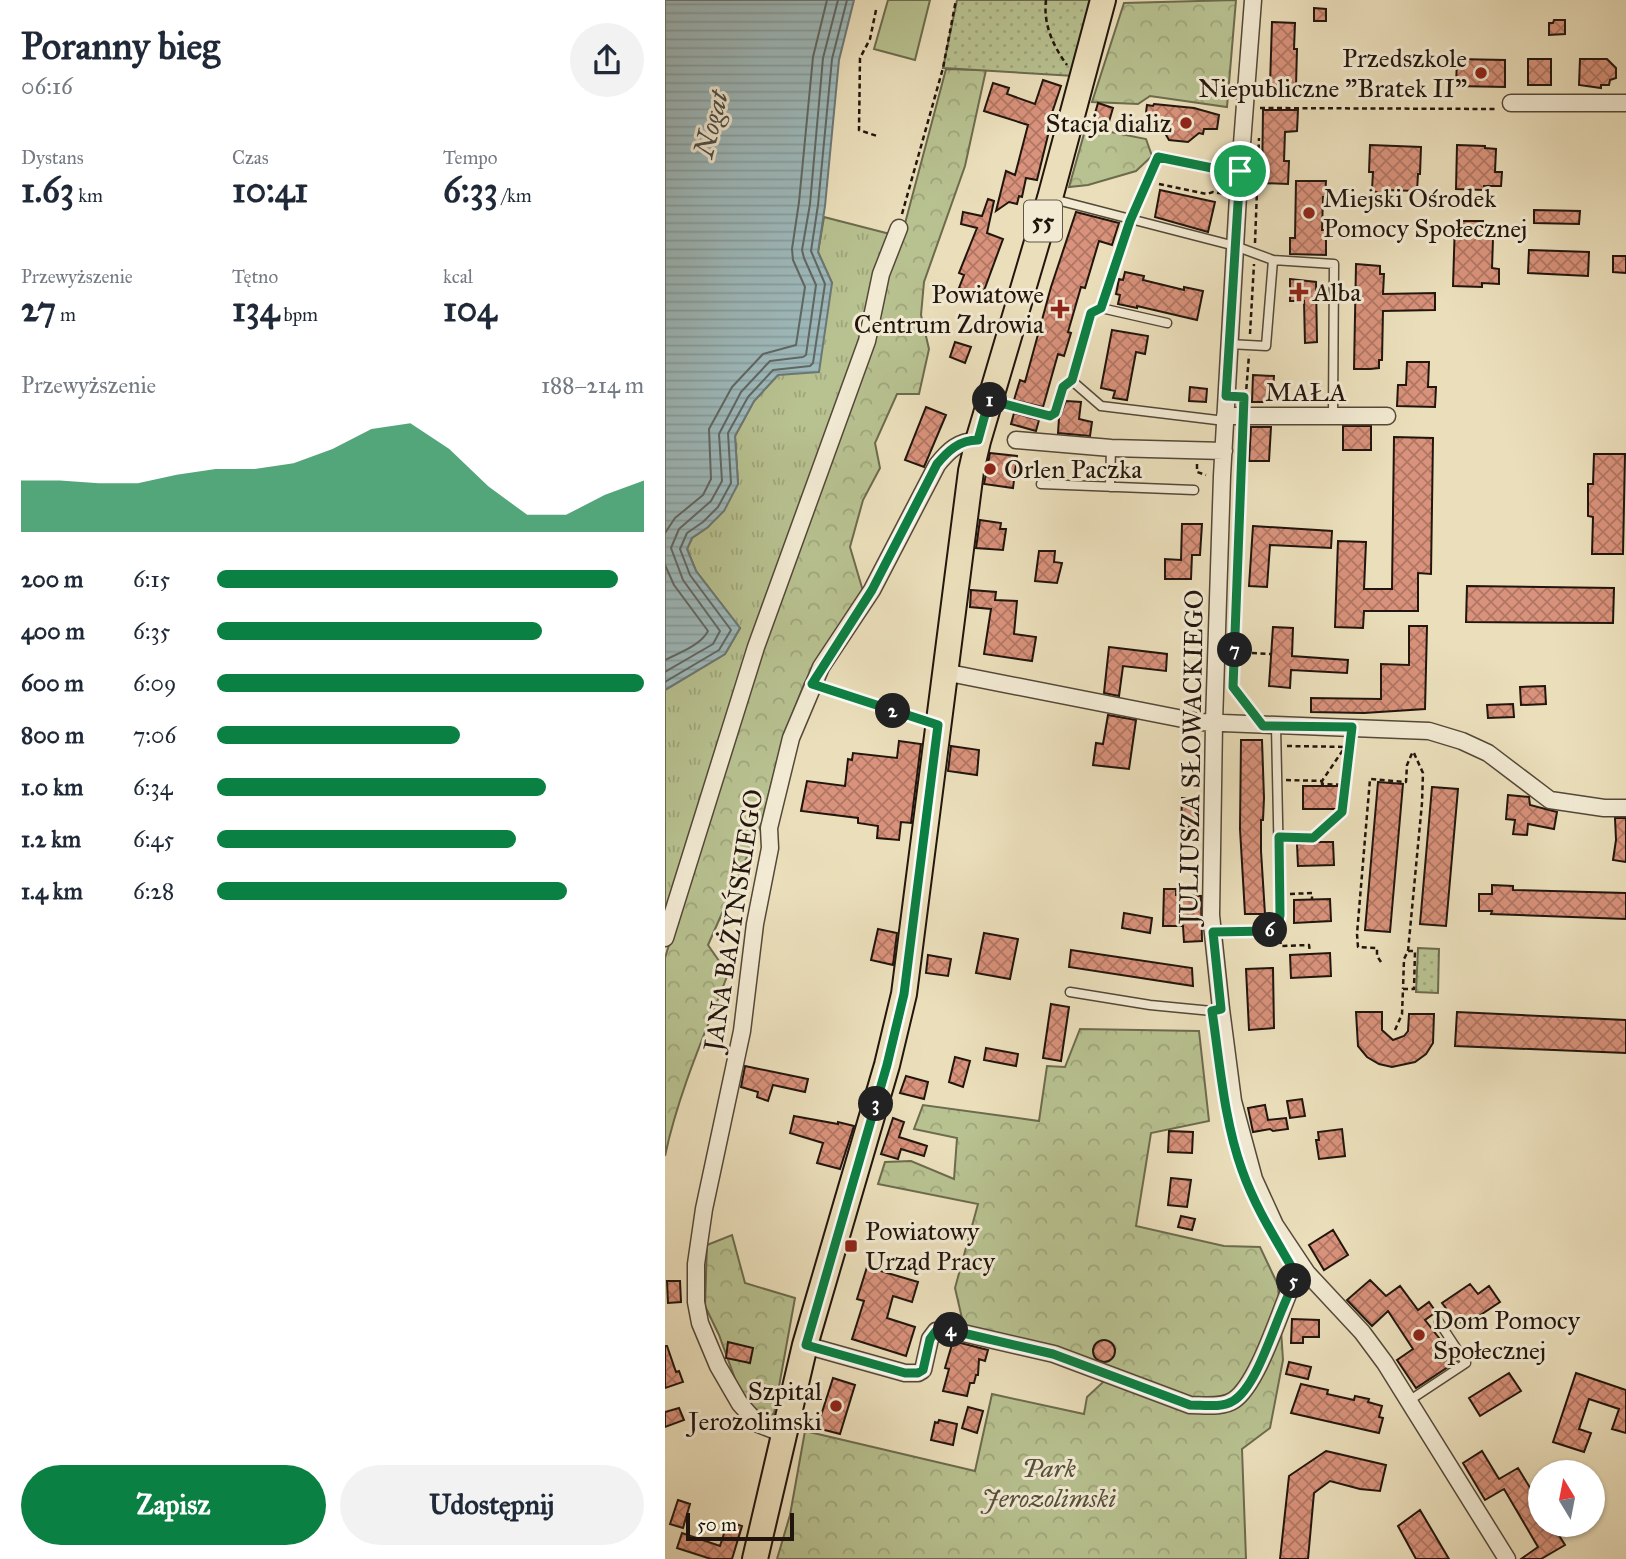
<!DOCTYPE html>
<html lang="pl">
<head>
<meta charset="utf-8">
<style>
	:root { --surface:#fff; --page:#f2f2f3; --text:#1f2937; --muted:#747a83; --accent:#0b8043 }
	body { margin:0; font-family:"IM FELL Great Primer",serif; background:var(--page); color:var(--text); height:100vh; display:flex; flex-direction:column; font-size:26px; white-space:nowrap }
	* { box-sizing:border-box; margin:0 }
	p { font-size:23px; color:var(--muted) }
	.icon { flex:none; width:38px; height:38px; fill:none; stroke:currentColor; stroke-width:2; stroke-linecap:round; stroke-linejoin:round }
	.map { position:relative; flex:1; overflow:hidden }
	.side { display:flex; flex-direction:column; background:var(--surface); width:665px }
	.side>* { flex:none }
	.needle { width:46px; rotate:350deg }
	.buttons { position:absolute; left:863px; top:1460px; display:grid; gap:14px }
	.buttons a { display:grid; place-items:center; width:77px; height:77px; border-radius:50%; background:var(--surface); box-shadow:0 2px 5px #0004; font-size:35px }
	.scale { position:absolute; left:21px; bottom:18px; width:108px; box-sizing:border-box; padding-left:7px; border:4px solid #21150d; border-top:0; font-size:19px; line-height:24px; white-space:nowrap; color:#21150d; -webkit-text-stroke:5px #f2ead3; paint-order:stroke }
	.pin { position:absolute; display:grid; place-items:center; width:60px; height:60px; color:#fff; margin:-30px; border:4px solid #fff; border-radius:50%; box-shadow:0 2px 7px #0007 }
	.km { position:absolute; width:35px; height:35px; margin:-18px; border-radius:50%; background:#222; color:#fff; font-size:19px; line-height:35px; text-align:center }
	.round { display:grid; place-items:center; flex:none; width:74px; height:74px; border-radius:37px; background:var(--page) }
	.overview { display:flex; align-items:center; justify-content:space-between; height:119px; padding:0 21px }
	h1 { font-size:38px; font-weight:700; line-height:52px }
	.figures { display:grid; grid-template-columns:repeat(3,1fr); gap:10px; height:119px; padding:7px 21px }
	.figures div { display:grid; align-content:center }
	.figures b { font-size:35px; font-weight:700 }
	.figures small { font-size:19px; font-weight:400 }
	.figures p { font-size:19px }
	.chart { height:196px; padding:14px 21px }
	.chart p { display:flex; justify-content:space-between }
	.chart svg { width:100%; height:126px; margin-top:7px; fill:var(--accent); opacity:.7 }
	.button { display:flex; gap:14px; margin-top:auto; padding:14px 21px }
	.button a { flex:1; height:80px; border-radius:42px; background:var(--accent); color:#fff; font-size:28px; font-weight:700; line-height:80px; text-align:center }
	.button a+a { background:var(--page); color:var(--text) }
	ul { padding:0 21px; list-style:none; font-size:23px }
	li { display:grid; grid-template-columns:112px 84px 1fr; align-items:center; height:52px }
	li i { height:18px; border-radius:9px; background:var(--accent) }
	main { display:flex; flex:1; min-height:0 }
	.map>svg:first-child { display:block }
</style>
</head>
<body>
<main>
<section class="side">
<div class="overview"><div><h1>Poranny bieg</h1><p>06:16</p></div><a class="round"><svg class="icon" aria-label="share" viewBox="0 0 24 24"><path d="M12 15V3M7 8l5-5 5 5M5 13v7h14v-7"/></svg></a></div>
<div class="figures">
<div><p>Dystans</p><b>1.63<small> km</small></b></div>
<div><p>Czas</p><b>10:41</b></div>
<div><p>Tempo</p><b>6:33<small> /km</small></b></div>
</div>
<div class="figures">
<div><p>Przewyższenie</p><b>27<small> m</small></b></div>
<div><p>Tętno</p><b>134<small> bpm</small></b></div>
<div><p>kcal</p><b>104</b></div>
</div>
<div class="chart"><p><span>Przewyższenie</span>188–214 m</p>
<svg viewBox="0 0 160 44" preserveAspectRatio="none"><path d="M0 44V26L10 26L20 27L30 27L40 24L50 22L60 22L70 20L80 15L90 8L100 6L110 15L120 28L130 38L140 38L150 31L160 26V44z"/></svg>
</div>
<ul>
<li><b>200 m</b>6:15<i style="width:94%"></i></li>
<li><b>400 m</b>6:35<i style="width:76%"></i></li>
<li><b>600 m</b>6:09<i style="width:100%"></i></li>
<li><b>800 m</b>7:06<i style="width:57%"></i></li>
<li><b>1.0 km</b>6:34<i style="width:77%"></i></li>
<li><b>1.2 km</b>6:45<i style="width:70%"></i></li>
<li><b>1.4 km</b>6:28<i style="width:82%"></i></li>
</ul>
<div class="button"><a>Zapisz</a><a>Udostępnij</a></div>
</section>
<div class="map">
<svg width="961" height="1559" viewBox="0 0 961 1559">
	<defs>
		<pattern id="grass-tufts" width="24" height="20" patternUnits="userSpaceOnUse" patternTransform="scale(1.75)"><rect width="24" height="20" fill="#b8c190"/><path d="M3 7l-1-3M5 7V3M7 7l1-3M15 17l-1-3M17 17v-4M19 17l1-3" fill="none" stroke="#9ea57b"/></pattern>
		<pattern id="forest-crowns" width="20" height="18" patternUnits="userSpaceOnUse" patternTransform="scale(1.75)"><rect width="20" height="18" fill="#b8c190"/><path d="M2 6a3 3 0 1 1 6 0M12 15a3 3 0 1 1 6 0" fill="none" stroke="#9ea57b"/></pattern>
		<pattern id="park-dots" width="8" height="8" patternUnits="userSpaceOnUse" patternTransform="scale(1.75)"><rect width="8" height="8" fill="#b8c190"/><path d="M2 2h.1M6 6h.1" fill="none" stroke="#9ea57b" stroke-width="1.8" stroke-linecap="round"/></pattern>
		<pattern id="water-rules" width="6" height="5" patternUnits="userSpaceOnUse" patternTransform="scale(1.75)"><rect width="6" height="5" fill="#9ebabc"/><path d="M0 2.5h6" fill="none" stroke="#889fa0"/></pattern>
		<pattern id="building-cross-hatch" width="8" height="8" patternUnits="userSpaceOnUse" patternTransform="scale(1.75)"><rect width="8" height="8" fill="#d9927b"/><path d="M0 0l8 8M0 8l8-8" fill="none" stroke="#b07663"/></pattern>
	</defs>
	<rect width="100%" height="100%" fill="#ebdfbb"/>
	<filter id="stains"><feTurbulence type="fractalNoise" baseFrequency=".00286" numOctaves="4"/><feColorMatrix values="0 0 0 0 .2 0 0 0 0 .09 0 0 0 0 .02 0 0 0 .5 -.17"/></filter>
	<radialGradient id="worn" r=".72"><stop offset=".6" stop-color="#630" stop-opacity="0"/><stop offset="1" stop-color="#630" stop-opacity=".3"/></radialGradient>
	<path fill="url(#grass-tufts)" stroke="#6c6b4e" stroke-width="2" d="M159,217L225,234L198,340L0,921V690L60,654L75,628L31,571L22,549L27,538L43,527L73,484L70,436L89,401L113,375L167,283L153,252Z"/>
	<path fill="url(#forest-crowns)" stroke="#6c6b4e" stroke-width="2" d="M571,0L562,107L485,96L473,104L427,102L459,3Z
		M281,69L321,70L300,166L259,282L256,315L264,349L254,394H232L210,443L215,468L198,500L185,547L198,591L140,682L118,738L96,825L43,945L63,974C40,1033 13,1094 0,1156V958L63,746L220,274L238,231Z
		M421,127L481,139L487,156L471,171L423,185L404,187Z
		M415,1029L534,1031L544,1121L486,1133L471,1226L559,1246L595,1247L613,1285L618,1360L605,1428L577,1449L581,1559H112L125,1515L140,1431L310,1471L327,1394L419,1414L422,1397L449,1372L299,1327L290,1288L313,1204L213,1184L220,1162L246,1161L289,1179L292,1138L249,1129L258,1105L374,1121L382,1066L400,1067Z
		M67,1235L80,1283L130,1298L109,1414L95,1416L76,1395L54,1335L40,1306L42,1245Z"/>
	<path fill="url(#park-dots)" stroke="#6c6b4e" stroke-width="2" d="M292,0H428L409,76L278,68Z
		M753,948L774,949L773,993L751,992Z"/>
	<path fill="#b8c190" stroke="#6c6b4e" stroke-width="2" d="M223,0H265L250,60L209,49Z"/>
	<path fill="url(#water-rules)" stroke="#6c7876" stroke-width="2" d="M0,0H189L174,60L160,206L153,252L167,283L154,372L113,375L89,401L70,436L73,484L59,511L43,527L27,538L22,549L31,571L75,628L60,654L0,690Z"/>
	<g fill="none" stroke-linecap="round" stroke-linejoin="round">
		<path stroke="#606864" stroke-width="2" d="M0,533L10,518L38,495L46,479L44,429L67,387L98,354L131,345L140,287L128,260L127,249L134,202L148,57L162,0
			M0,565L9,585L43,631C36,645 14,653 0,660
			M0,672L48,644L55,631L18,580L6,548L14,529L46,501L57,481L54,434L76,392L105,361L138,357L141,355L151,285L139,258L137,250L145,204L158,58L173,0
			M0,682L54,650L66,630L25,575L15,549L22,533L38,522L53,507L66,483L63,433L83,397L108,370L145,366L148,363L160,284L146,251L153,205L167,59L182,0"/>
	</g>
	<path fill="url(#building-cross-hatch)" stroke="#21150d" stroke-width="2" d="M649,8L661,9V21H649Z
		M889,20H900V34L884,35V23H888Z
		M607,22L630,23L629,49H632L631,86L605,85Z
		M792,59L840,60V87L791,86Z
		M863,59H886V85H863Z
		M915,59H942L951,68V78L945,80L944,85H936V88L914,85Z
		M378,80L396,86L384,122L386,123L372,180L361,178L357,197L354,196L352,204L344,202L331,211L341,171L350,175L363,125L319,111L328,83L344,88L342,94L370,104Z
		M433,103L448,108L443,125L428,120Z
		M489,104L529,108L554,115L552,129H539L538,134L534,133L523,142L504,140L497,128H492L493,124L480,120L482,105L488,106Z
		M598,110H633L632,131L620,132L619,161H624L623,184L597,183Z
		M705,145L756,147L755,174H753L752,191L722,190L721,197L707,190L708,172H704Z
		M792,145L820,146V148L831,149L830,172H837L836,186H819V190L791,189Z
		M631,181H661L660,197H658L657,230H661V255L625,254V238H630Z
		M495,190L550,202L543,232L490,217Z
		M323,199L329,201L322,233L338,239L317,296L294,288L299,275L294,273L312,228L296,224L298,212L317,216Z
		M869,210L915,211L914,224L869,223Z
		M411,212L454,223L447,245L434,241L420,288L416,287L403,332L406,333L399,356L393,354L378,407L349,400L355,380L360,382L386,287Z
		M790,221H818V224L835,225L834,239H828L827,268L834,269V284L817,283V287L788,286Z
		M864,250L924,252L923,276L863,273Z
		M948,256H961V273L948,272Z
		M691,264L715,266V274H719L718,294L770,293V310L718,311L717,360H714V368L705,369H689Z
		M460,272L479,276L478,280L519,290V287L538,291L532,320L472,306V308L453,304L455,295L451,294L454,279L458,280Z
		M625,279L651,282L652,342L640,343L639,301H625Z
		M447,330L483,336L480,354L471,352L462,400L448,398L450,391L436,388Z
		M290,342L306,347L300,363L285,357Z
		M742,362H764L763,387H771L770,407L732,406L733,385H741Z
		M588,375L609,376L607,402H587Z
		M525,387L542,389L541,402L524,401Z
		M401,401L416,402L414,419L427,422L425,436L393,433L394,418Z
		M261,407L281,415L259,467L240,460Z
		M349,413L374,420L371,431L346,424Z
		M678,426H706V450H678Z
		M586,427H606L604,461H584Z
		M729,437L768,438L766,574L753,573V611H699L698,628L670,627L673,541L701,542L699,589H727Z
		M325,453L352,456L348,488L319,484Z
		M929,454H960L958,554H927L928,517L923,516V484H928Z
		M315,520L336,523L335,529H341L338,550L311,548Z
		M517,524H537L535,555H527L526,579H500V559L516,560Z
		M588,526L667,531L666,548L605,545L602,587L584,586Z
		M374,551H390L389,562L397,563L392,583L370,581Z
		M802,586L949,588L948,623L801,622Z
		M306,590L331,592L330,600L352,601L349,634L371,637L367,661L319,654L326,609L305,607Z
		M744,626H762L760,709L699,713L646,712V698L716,699V664L744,665Z
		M608,627L628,628L627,656L683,660L682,673L626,670L625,688L604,686Z
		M444,647L502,654L501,671L458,666L454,696L439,693Z
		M880,686L881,704L856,705L855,687Z
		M848,704L849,717L823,718L822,705Z
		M443,715L471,720L464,769L428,765L431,743L438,744Z
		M576,740H597L599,798L598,820H596V851L600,914H580L575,829Z
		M234,741L256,744L246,823L236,822L234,840L212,838L213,826L193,823V818L136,811L142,781L180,786L183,759L187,760L188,753L232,758Z
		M286,746L314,750L312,775L283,771Z
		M713,782L738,784L725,932L700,930Z
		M638,786H674V809H638Z
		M767,787L793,789L781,926L755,924Z
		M843,795L864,797L865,805L892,812L889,829L863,824L862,835L848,834L850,820L841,819Z
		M517,798H534V827H516Z
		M950,818H961V862L948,860L951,840Z
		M653,842H668L669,865L633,866L632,844Z
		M827,885L848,886V890L961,893V919L826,914L827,911H814V894H827Z
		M499,889H511V895L536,896L537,941L519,942L518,926H498Z
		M665,899L666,921L629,923V900Z
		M459,913L487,918L485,933L457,928Z
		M213,929L232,933L228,965L206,960Z
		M319,933L353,939L345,979L311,973Z
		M406,950L527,968L528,986L404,967Z
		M665,953L666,976L626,978L625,955Z
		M263,955L286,959L283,976L261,973Z
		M608,968L609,1028L584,1030L581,969Z
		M386,1004L404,1007L396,1061L378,1058Z
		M691,1012H717V1030L728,1040L739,1036L743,1031L744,1014H769L768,1043L761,1054L750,1062L727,1067L714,1064L702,1057L693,1046Z
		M792,1012L961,1020V1053L790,1046Z
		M321,1048L353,1054L351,1066L319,1060Z
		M290,1057L305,1061L298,1087L284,1082Z
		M80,1066L143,1079L140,1092L108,1085L103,1101L92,1097L93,1092L76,1087Z
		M241,1076L263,1082L259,1099L235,1093Z
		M637,1099L640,1116L625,1118L622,1101Z
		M600,1105L603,1120L621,1118L623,1129L608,1131L605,1129L588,1132L583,1108Z
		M129,1116L173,1124V1122L189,1126L175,1169L152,1163L158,1143L125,1133Z
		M228,1118L239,1122L234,1137L262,1146L259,1156L236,1149L233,1159L216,1154Z
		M677,1129L680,1156L654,1159L651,1140H654L653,1132Z
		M504,1131L528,1132L527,1153L503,1152Z
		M506,1178L526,1180L522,1207L503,1205Z
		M516,1216L530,1219L527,1230L513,1227Z
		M668,1230L683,1255L659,1270L644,1245Z
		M202,1267L253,1282L247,1302L228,1296L222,1318L250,1327L241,1356L187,1339L199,1301L192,1299Z
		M705,1280L721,1296L735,1286L753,1310L764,1302L771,1312L760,1320L792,1361L751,1388L732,1360L748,1349L723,1311L707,1326L682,1300Z
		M2,1281H15L16,1302L3,1303Z
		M805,1284L813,1294L824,1286L835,1302L814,1316L819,1323L808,1330L800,1319L793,1324L777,1303Z
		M627,1319L654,1320V1337H638V1343H626Z
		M428 1351a11 11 0 1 1 22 0a11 11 0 1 1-22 0Z
		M288,1341L323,1350L320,1361L314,1359L313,1375H311L309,1383H305L302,1396L278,1391L284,1369L280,1368Z
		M63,1342L88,1348L85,1363L61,1358Z
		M0,1346H2L11,1372L14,1371L18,1382L0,1388Z
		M624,1362L646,1367L643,1379L621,1374Z
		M844,1373L856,1391L815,1416L804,1398Z
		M911,1373L961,1390V1433L947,1429L954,1409L924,1399L914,1429L926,1433L919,1452L888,1442Z
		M168,1378L190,1385L175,1434L152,1428Z
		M636,1384L663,1390L662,1394L689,1400L690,1396L704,1399L703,1402L717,1406L714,1417L718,1418L714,1433L626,1413Z
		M303,1407L318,1411L312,1433L297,1428Z
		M14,1408L19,1420L0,1427V1412Z
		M274,1420L292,1424L288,1445L266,1440L270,1422L273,1423Z
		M661,1451L721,1465L715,1491L695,1489L665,1481L649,1493L643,1559H615L624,1476Z
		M817,1451L834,1479L853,1468L875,1504V1524H887L900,1545L876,1559H856L873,1547L839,1489L820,1500L798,1463Z
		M13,1500L25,1504L18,1528L5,1524Z
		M755,1510L784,1559H751L733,1526Z
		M63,1521L77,1526L67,1559H46L12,1548L17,1533L55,1546Z"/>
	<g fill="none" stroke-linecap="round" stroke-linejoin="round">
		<defs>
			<path id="lane" d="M388,199L570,246L608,260L601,346L564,344
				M608,260L669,264L668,416
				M436,308L502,323
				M406,380L436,406L560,421
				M329,401L385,416L390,413L398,387L406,380L426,313L436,308L465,221L493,157L557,170L575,171
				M376,484L529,490
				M445,487L446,448
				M147,684L271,725
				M548,932L603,931L613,927L615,915L611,726
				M405,992L485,1005L547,1011L556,1009
				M745,1400L801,1363L774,1322"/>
			<path id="street" d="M588,0L573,196L557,476L549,723L546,915L556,1009L568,1101L589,1179L610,1225L642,1273L697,1332L720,1363L842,1559
				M846,103H961
				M560,416H722
				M351,440L446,448L559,451
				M279,672L533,722L764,731L797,741L823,753L885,800L939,808H961
				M0,938L91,647L202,341L216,274L234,228
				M140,1345L240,1373H253L258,1370L265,1339L271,1331L285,1330L389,1354L525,1405C538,1405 558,1408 569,1400C592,1384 612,1320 624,1292L630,1282L642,1273
				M119,1434L93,1424L75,1404L53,1366L35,1323L31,1302V1264L39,1209L77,1031L90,924L105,848L104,828L126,738L156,667L207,590L272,465C283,451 294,440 313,441"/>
			<path id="primary" d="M90,1559L140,1345L222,1065L239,994L306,471L313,441L385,198L438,0"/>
		</defs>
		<use href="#lane" stroke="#544838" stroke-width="11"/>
		<use href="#street" stroke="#544838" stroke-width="19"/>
		<use href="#primary" stroke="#21150d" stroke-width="28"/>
		<path stroke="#21150d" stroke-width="2.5" stroke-dasharray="5 3.5" stroke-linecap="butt" d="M381,0C378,24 388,46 402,65
			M211,10L205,39L195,58L194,130L212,136
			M595,108L833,109
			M494,184L542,194L548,192L559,194
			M237,214L278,68L291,0
			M590,243L594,138
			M585,334L589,264
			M579,397L581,393L584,355
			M532,464V472L541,475
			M576,476L578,431
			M570,652L606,654
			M568,687L585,709
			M565,693L568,687L576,476H573
			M622,746L685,747L686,744
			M621,780L657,781L680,747
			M657,781V784L681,785L685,748
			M623,838H648L677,812L681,785
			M625,894L647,893V899
			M615,939L616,946L644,945L645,952
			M743,951L757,803L758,773L748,751
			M716,962L712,956V948L693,947L692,934L705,779L741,782L742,765L748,751
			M730,1030L737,1014L738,989H749L750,951H743L739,959L738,989"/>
		<use href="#lane" stroke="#f2ead3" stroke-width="8"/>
		<use href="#street" stroke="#f2ead3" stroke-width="16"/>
		<use href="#primary" stroke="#ebdfbb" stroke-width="24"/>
	</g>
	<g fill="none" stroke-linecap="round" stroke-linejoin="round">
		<defs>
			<path id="route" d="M493,157L557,170L575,171L561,396L579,397L568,687L598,726L687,727L677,812L648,838L614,837L615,915L613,927L603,931L548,932L556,1009L547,1011C555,1064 559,1120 577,1170C590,1207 610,1238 629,1271L627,1277L630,1282C612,1311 595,1385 568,1401C557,1408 538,1405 525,1405L388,1354L285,1330L271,1331L265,1339L258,1370L253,1373H240L141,1345L222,1065L239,994L273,725L147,684L207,590L272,464C283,451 294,440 313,440L324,400L385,416L390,413L398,387L407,380L426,313L436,308L465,221Z"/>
		</defs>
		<use href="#route" stroke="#fff" stroke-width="14"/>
		<use href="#route" stroke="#0b8043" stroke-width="9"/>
	</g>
	<g fill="#8f2418" stroke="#f2ead3" stroke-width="2.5">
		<circle cx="816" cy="73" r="7"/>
		<circle cx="521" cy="123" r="7"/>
		<circle cx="644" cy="213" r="7"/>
		<path d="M630.5 281.5h7v7h7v7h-7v7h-7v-7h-7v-7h7z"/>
		<path d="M391.5 298.5h7v7h7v7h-7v7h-7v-7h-7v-7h7z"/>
		<circle cx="325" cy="469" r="7"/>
		<rect x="179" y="1239" width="14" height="14" rx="3.5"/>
		<circle cx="754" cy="1335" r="7"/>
		<circle cx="171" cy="1406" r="7"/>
	</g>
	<g text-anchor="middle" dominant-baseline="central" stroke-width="6" stroke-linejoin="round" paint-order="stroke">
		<rect fill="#f2ead3" stroke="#605548" stroke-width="2" x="359" y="200.5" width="38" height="41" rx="5"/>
		<g font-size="24" font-weight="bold" fill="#21150d">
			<text x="378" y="221">55</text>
		</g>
		<g font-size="26" fill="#21150d" stroke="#f2ead3" text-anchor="start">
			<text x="802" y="58" text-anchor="end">Przedszkole<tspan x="802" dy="30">Niepubliczne "Bratek II"</tspan></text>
			<text x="507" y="123" text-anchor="end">Stacja dializ</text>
			<text x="658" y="198">Miejski Ośrodek<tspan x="658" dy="30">Pomocy Społecznej</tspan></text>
			<text x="648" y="292">Alba</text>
			<text x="379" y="294" text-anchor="end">Powiatowe<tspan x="379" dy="30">Centrum Zdrowia</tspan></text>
			<text x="339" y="469">Orlen Paczka</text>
			<text x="200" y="1231">Powiatowy<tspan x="200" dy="30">Urząd Pracy</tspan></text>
			<text x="768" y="1320">Dom Pomocy<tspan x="768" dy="30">Społecznej</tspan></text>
			<text x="157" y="1391" text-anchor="end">Szpital<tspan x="157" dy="30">Jerozolimski</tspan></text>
		</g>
		<g font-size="26" fill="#21150d" stroke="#f2ead3">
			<text x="641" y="392">MAŁA</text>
			<text transform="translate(526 757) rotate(-89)">JULIUSZA SŁOWACKIEGO</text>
			<text transform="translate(68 920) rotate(-81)">JANA BAŻYŃSKIEGO</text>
		</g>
		<g font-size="26" font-style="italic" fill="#56513b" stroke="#f2ead3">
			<text x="384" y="1468">Park<tspan x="384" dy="30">Jerozolimski</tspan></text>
		</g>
		<g font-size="28" font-style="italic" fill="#4d4f4a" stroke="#f2ead3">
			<text transform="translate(46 124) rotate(-76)">Nogat</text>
		</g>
	</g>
	<rect width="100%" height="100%" filter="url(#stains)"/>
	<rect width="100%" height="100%" fill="url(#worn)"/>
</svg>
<div class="buttons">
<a><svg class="needle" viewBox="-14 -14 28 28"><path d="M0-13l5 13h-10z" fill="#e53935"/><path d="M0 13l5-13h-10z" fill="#747a83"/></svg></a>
</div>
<div class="scale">50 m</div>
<div class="pin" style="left:575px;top:171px;background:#1e9e55"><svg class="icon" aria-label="arrive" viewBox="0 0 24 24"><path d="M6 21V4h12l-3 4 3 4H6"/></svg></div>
<b class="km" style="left:325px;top:400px">1</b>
<b class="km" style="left:228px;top:711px">2</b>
<b class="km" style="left:211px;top:1104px">3</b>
<b class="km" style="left:286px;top:1330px">4</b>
<b class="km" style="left:629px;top:1281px">5</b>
<b class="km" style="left:605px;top:930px">6</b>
<b class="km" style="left:570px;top:650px">7</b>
</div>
</main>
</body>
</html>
